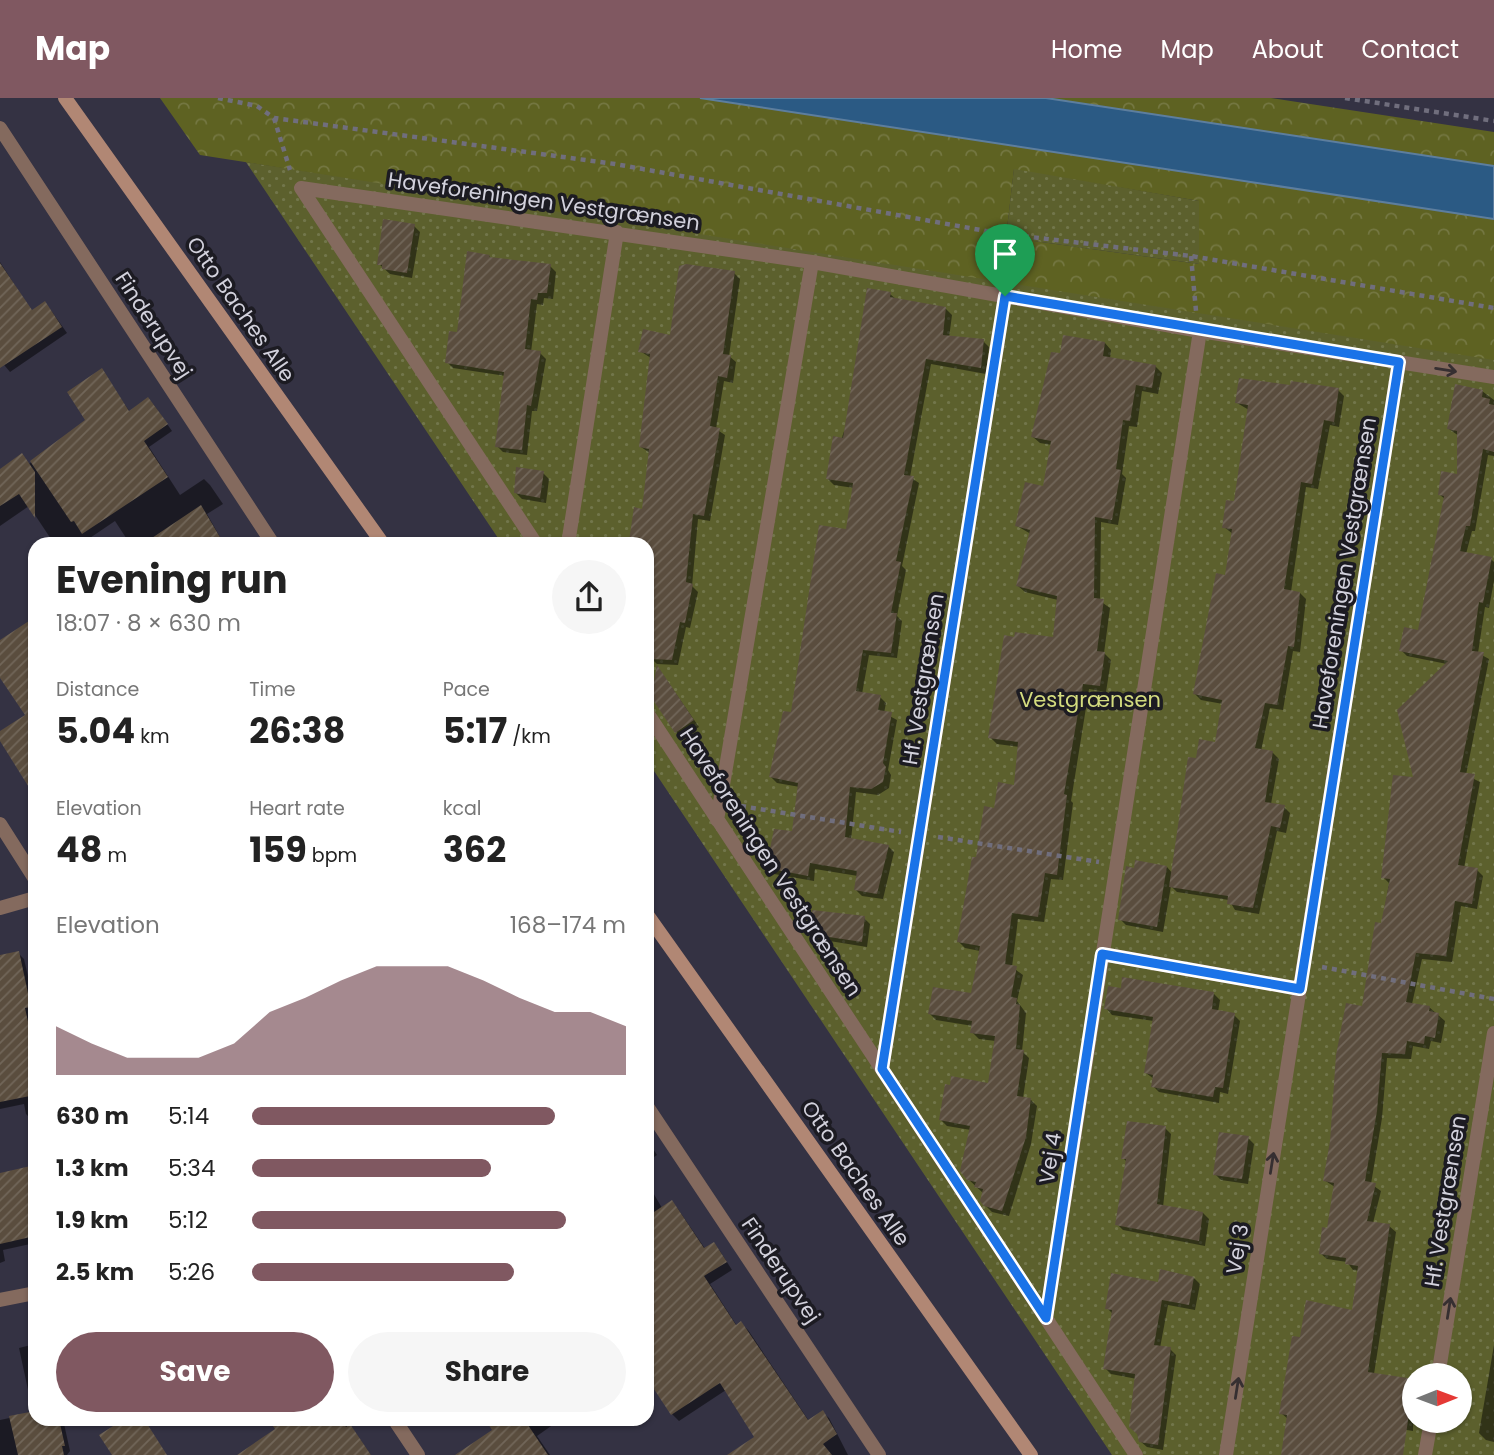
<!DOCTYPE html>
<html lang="en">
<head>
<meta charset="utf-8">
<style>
	:root { --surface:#fff; --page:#f6f6f6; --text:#222; --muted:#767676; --accent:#805861 }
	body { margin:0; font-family:Poppins,sans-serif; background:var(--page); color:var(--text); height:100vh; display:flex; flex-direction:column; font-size:26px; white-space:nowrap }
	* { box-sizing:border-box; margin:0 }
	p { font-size:23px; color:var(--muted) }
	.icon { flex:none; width:38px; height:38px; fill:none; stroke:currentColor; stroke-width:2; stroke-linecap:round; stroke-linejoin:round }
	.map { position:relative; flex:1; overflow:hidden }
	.drawer { position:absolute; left:28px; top:439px; width:626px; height:889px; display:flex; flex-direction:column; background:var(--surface); border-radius:21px; box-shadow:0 2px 5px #0004 }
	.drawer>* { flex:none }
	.needle { width:46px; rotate:89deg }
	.fabs { position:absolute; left:1402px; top:1265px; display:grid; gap:14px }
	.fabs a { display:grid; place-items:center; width:70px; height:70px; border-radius:50%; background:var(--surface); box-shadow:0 2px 5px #0004; font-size:35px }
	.pin { position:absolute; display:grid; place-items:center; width:60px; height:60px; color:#fff; margin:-72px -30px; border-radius:50% 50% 50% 0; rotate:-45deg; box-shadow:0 0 7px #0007 }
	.pin .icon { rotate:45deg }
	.round { display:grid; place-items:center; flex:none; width:74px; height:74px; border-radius:37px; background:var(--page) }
	.head { display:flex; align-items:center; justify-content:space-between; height:119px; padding:0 28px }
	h1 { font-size:38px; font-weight:700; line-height:52px }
	.figures { display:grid; grid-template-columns:repeat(3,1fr); gap:10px; height:119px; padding:7px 28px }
	.figures div { display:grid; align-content:center }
	.figures b { font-size:35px; font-weight:700 }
	.figures small { font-size:19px; font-weight:400 }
	.figures p { font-size:19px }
	.chart { height:196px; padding:14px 28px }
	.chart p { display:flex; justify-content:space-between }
	.chart svg { width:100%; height:126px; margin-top:7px; fill:var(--accent); opacity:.7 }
	.primary-button { display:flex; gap:14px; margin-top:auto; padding:14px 28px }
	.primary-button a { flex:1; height:80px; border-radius:42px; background:var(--accent); color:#fff; font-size:28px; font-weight:700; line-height:80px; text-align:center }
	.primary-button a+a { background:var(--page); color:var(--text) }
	ul { padding:0 28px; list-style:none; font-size:23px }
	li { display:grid; grid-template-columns:112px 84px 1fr; align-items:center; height:52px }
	li i { height:18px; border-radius:9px; background:var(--accent) }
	header { display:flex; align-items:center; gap:42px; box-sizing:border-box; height:98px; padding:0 35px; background:var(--accent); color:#fff }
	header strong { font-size:33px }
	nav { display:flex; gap:38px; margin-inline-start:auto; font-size:24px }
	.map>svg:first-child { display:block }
</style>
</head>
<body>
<header>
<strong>Map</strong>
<nav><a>Home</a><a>Map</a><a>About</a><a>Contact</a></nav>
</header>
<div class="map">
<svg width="1494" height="1357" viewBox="0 0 1494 1357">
	<defs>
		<pattern id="green-dots" width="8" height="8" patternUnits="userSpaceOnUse" patternTransform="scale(1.75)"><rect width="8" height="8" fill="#5c602d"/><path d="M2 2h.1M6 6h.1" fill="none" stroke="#72764b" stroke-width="1.8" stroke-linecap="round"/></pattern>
		<pattern id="forest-crowns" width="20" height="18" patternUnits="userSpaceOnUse" patternTransform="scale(1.75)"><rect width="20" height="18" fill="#5e6222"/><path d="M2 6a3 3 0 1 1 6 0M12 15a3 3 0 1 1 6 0" fill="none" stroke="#747742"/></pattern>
		<pattern id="building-hatch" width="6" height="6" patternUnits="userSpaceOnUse" patternTransform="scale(1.75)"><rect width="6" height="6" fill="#5a4d3e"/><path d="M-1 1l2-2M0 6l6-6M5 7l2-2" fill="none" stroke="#716659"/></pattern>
	</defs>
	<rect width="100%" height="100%" fill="#343243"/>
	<path fill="url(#green-dots)" fill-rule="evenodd" d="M246,64L1195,210L1494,259V1357H1112L648,664V446H502ZM1414,1278H1460V1323H1414Z
		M1014,70L1199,103V166L1006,139Z"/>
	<path fill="url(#forest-crowns)" fill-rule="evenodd" d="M160,0H700L1494,121V262L200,57ZM1014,71L1199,103V166L1006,139Z
		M1046,0H1271L1494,34V68Z"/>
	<path fill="#2b5a84" stroke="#5d7e9e" stroke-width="2" d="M700,0H1046L1494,68V121Z"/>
	<path fill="#0007" d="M414,128L420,134L412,180L390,176L379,166Z
		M489,158L492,161L550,168L556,174L553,201L544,200L543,207L537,206L531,254L540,255L546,261L537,313H532L527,357L503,354L497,348L506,278L453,270L447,264Z
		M0,164L32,214L50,211L67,235L10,274L0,262Z
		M734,175L740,181L729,258L736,264L733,285L724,283L716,331L725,337L710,423L698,421L692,488L698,494L690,530L686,529L678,567L657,566L651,560L654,523H648V446H630L636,411L643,413L650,355L641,349L651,260L640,253L672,239Z
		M890,196L897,202L946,211L952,217L949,240L983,243L989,249L986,276L931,266L910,379L919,385L902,468L906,472L897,518L902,523L897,560L869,557L862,596L880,599L886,605L884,615L897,622L888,672L891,677L889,690L878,697L856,694L851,742L888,748L894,754L883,801L862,798L856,792L858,778L815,771L814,783L774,776L768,770L794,735L800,689L777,685L771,679L848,433L854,390L834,387L828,381Z
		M1105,245L1111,252L1110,261L1155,268L1162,275L1158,296L1142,293L1137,329L1129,328L1122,376L1126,380L1118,427L1101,424L1100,503L1110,510L1104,555L1111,562L1106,594L1089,591L1071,703L1073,705L1063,782L1051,781L1044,824L1018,821L1012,869L1023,877L1017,903L1026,915L1022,953L1029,960L1023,1000L1031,1002L1037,1008L1031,1046L1009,1118L992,1114L985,1107L983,1095L968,1081L971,1032L947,1028L941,1022L989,987L996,943L979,941L972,934L973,928L936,922L930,916L973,897L980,853L965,850L959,844L977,761L995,712L1016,689L1019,649L997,646L990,639L1055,541L1058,502L1025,494L1018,488L1031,436L1017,428L1045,390L1052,347L1040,345L1033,339L1062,257Z
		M102,273L130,314L148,301L154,307L172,333L149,349L180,397L204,381L210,387L223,406L207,416L224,446H130L115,423L81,446H50L53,444L29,408L0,428V378L29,366L88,323Z
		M1338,292L1344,298L1339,329L1330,327L1318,391L1306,389L1291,494L1300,495L1306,501L1300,554L1293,553L1283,612L1270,610L1261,653L1272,654L1279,661L1271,706L1284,709L1290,715L1286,735L1277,733L1259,816L1235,812L1229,802L1177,794L1171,788L1163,834L1126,827L1120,821L1167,769L1173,776L1197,662L1217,646L1223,606L1201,602L1195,596L1226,479L1233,436L1224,429L1235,405L1249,312L1237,305Z
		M1482,293L1494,302V358L1488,357L1475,433H1472L1466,456L1491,461L1494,464V483L1489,510L1485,509L1478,555L1489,561L1466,677L1480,684L1464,770L1477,772L1483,778L1477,811L1461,808L1452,864L1422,861L1412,906L1429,909L1445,923L1441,945L1431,943L1429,951L1413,948L1411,961L1387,960L1382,1020L1371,1086L1381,1093L1373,1125L1389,1128L1396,1134L1374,1276L1414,1282L1413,1333L1369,1326L1363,1357H1283L1288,1321L1281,1315L1301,1241L1354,1214L1360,1173L1353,1172L1347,1164L1327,1161L1320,1155L1329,1132L1335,1089L1324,1082L1382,827L1389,785L1383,779L1415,681L1447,566L1407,558L1401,552L1419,534L1445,401L1440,397L1459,378V338L1449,331Z
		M543,375L549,381L546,405L522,401L516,395Z
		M659,571L699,629L682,640L676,634Z
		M864,820L870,826L867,849L817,841L811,835Z
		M18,855L24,861L35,909V1021L32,1022L26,1016L24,1006L0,1011V859Z
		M1214,896L1220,902L1218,914L1234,917L1240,923L1228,996L1220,994L1219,1005L1159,994L1153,988L1154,981L1146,975L1154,923L1112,917L1106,910Z
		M1165,1030L1171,1036L1163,1109L1203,1115L1209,1121L1205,1148L1123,1132L1117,1126L1127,1064L1123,1060Z
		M1248,1040L1254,1046L1248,1086L1221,1082L1215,1076Z
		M648,1043L657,1057L648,1063Z
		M35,1068V1145L3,1152L5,1163L0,1165V1076Z
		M648,1086L662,1110L672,1104L678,1111L706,1152L714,1146L720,1153L732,1172L710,1186L737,1228L741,1225L748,1232L809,1323L822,1314L829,1320L848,1357H739L757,1339L726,1292L679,1323L672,1316L651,1285L657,1281L648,1267V1203L653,1199L648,1191Z
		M1194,1180L1200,1186L1195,1212L1168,1207L1160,1250L1170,1251L1176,1257L1163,1352L1147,1349L1140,1343L1137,1281L1111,1276L1105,1270L1113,1216L1107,1210L1160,1186Z
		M35,1246V1321H63L70,1353L67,1357H0V1322L33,1315L19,1250Z
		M1494,1247V1344L1486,1342L1479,1335Z
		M270,1321H346L371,1357H240L278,1332Z
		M487,1321H561L537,1338L550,1357H458L494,1332Z"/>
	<path fill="url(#building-hatch)" d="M383,121L415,126L407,175L382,171V167H377Z
		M467,153L490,157L489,159L551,166L547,195H538L537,202L531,201L525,251L541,253L531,308L527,307L522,352L495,349L504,274L445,265L449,233L457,234Z
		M0,165L32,212L45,203L62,229L0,270Z
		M686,166L735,173L723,256L731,257L727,280L718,278L710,328L720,330L704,418L693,416L686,484L693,486L685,525L680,524L672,562L650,561L653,511L648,510V446L629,443L634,409L642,411L649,351L639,349L650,256L638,254L643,231L670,237L679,168Z
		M867,190L891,194L890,199L946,209L943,237L984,241L981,270L926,261L904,377L914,378L896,463L901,464L891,515H897L891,555L863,552L856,593L881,597L878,612L892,614L883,665L886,669L883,684L871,691L850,689L845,739L889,747L877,796L854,792L857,773L810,765L808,778L766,770L774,731L792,733L798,685L769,679L783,613L791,614L819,427L846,431L853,385L826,381L833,338L843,340Z
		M1063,237L1105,244L1103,258L1156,267L1152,290L1136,287L1130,323L1123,322L1116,371L1121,372L1112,422L1095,419L1094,500L1104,501L1097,553L1105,554L1100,588L1083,586L1064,696L1067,697L1057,777L1045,775L1038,819L1012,815L1005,866L1017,868L1011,899L1017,900L1016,906L1020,907L1016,951L1024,952L1017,998L1031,1000L1026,1039L1002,1113L984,1108L980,1103L983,1091L974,1089L976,1084L967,1082L960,1073L970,1028L939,1022L945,986L950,987L951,978L988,985L995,938L970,935L972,923L928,916L933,889L971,895L980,848L957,844L972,759H976L984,708L994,710L998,684L1014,687L1018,644L988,640L1004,537L1014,539L1015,534L1053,539L1057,498L1016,488L1030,432L1015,428L1025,384L1043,388L1051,343L1031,339L1051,254L1060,255Z
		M102,270L129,313L148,299L168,326L144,343L168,379L82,436L74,423L71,424L30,363L85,322L67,294Z
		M1239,280L1290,287L1291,283L1339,290L1334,324L1324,322L1312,386L1301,384L1284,491L1300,494L1294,549L1288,548L1277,607L1265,605L1255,650L1273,653L1265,704L1285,707L1280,730L1271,728L1253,810L1227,806L1228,798L1169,789L1188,659L1196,660L1199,641L1215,644L1222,602L1193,596L1216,475L1225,477L1232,431L1222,430L1226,402L1234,403L1248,307L1235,305Z
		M1455,286L1483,292L1482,299L1490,301L1489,306L1494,307V354L1483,351L1470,428H1466L1460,453L1492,459L1483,505L1479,504L1472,553L1484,554L1460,674L1475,676L1458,767L1478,770L1472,806L1455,803L1446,858L1416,855L1406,904L1430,908L1429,913L1439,915L1435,940L1425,938L1424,946L1407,943L1405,956L1382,955L1377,1013L1365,1083L1376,1085L1367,1123L1390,1126L1368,1274L1414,1281L1403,1357H1281L1287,1317L1279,1316L1292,1238L1300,1239L1306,1202L1352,1212L1358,1168L1345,1166L1346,1160L1319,1156L1322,1129L1327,1130L1334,1085L1323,1083L1330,1043L1336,957L1346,905L1362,908L1375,824L1381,825L1390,781L1381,780L1393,677L1413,679L1397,612L1448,563L1399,553L1404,529L1418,532L1444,398L1438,397L1441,373L1457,376V333L1447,331Z
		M22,355L35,374V420L19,396L0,408V371Z
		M516,369L544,373L540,400L514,395Z
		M201,407L224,446H143Z
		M35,519V699L0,643V633L25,617L0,580V542Z
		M657,567L694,622L675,635L651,599Z
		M1135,762L1167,768L1157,829L1118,822L1126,768L1134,770Z
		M812,812L865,818L862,844L809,836Z
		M19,853L31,909L25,910L35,956V997L0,1004V857Z
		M1122,879L1214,894L1212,911L1235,915L1223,990L1215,989L1213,999L1151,989L1153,977L1144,975L1153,919L1104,911L1108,888L1121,890Z
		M1127,1023L1166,1028L1157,1106L1203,1114L1199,1143L1115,1127L1126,1061H1121Z
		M1219,1034L1249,1038L1242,1081L1213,1077Z
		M35,1067V1138L0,1146V1075Z
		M672,1102L704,1150L714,1144L727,1164L704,1178L736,1227L741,1223L808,1322L823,1312L837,1336L823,1346L832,1357H727L754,1339L720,1285L671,1317L648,1282V1118Z
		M1160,1171L1194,1179L1189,1207L1162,1202L1154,1247L1171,1249L1158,1347L1139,1344L1137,1336L1129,1329L1135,1276L1103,1271L1112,1212L1105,1211L1111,1175L1158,1184Z
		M35,1313V1321H59L65,1348H62L64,1357H18L9,1318Z
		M124,1321H144L167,1357H112L99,1337Z
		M268,1321H341L346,1329L350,1326L371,1357H237L275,1331Z
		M485,1321H524L548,1357H455L492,1332Z"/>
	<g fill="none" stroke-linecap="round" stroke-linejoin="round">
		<path stroke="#706e7d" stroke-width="4.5" stroke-dasharray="5 5" stroke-linecap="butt" d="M218,0L257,8L274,20L615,66L997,135L1191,158L1494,210
			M1345,0L1494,23
			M274,20L290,72
			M1191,158L1196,213
			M741,708L901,734
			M938,739L1099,764
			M1322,869L1494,901"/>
		<path stroke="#846a5e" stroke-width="14" d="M536,446L301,90L812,164L1200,233L1494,279
			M568,446L617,134
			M648,616L1136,1357
			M717,722L812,164
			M1103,856L1300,891
			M882,971L1005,198
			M1046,1220L1200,233
			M1438,1278L1494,935
			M1226,1357L1399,264
			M1425,1357L1431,1323"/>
		<path stroke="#846a5e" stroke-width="14" d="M0,30L273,446
			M0,726L35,781
			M0,810L35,800
			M648,1010L879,1357
			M0,1202L35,1195
			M394,1321L418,1357"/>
		<path stroke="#b18774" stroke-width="14" d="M65,0L383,446
			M648,818L1031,1357"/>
	</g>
	<defs><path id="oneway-shaft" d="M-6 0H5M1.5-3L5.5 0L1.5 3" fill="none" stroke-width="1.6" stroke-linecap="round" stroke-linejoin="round" transform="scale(1.75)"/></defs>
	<g stroke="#362f31">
		<use href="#oneway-shaft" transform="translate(1446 272) rotate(9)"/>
		<use href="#oneway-shaft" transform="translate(1272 1065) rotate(-81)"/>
		<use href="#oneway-shaft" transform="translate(1449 1210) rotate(-81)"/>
		<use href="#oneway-shaft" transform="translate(1237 1290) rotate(-81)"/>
	</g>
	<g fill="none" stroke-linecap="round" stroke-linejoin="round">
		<defs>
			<path id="route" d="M1005,198L1399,264L1300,891L1102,856L1046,1220L882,971Z"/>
		</defs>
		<use href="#route" stroke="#fff" stroke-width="14"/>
		<use href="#route" stroke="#1a73e8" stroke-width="9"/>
	</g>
	<g text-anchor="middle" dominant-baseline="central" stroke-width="7" stroke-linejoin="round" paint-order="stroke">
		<g font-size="21" fill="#d2d1dc" stroke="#1c1b22">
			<text transform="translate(544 103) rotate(8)">Haveforeningen Vestgrænsen</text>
			<text transform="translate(241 211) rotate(55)">Otto Baches Alle</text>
			<text transform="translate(154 227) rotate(57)">Finderupvej</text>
			<text transform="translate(1344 475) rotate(-81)">Haveforeningen Vestgrænsen</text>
			<text transform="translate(923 581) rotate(-81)">Hf. Vestgrænsen</text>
			<text transform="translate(771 764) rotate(57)">Haveforeningen Vestgrænsen</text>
			<text transform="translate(1050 1060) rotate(-81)">Vej 4</text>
			<text transform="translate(856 1075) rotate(55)">Otto Baches Alle</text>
			<text transform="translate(1445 1103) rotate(-81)">Hf. Vestgrænsen</text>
			<text transform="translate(1237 1151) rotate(-81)">Vej 3</text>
			<text transform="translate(781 1172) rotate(56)">Finderupvej</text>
		</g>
		<g font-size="21" fill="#d4dc7f" stroke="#1c1b22">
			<text x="1090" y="601">Vestgrænsen</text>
		</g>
	</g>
</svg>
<div class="fabs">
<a><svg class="needle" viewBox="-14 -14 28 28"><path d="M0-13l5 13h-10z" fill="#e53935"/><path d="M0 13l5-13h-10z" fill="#767676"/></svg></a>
</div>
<div class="pin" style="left:1005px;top:198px;background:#1e9e55"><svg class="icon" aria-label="arrive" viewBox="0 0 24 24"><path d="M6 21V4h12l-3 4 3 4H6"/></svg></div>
<section class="drawer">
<div class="head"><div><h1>Evening run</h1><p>18:07 · 8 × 630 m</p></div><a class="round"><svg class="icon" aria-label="share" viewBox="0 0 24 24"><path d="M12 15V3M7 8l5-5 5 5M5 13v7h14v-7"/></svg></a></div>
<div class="figures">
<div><p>Distance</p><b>5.04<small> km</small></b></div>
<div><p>Time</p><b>26:38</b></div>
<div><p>Pace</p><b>5:17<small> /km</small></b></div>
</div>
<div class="figures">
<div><p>Elevation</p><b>48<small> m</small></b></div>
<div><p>Heart rate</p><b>159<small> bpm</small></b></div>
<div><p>kcal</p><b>362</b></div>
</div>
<div class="chart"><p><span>Elevation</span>168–174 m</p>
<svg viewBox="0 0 160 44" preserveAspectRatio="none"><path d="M0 44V27L10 33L20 38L30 38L40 38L50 33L60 22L70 17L80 11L90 6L100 6L110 6L120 11L130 17L140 22L150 22L160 27V44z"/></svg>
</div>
<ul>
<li><b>630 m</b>5:14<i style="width:81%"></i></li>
<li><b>1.3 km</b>5:34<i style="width:64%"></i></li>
<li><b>1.9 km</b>5:12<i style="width:84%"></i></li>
<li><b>2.5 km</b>5:26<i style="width:70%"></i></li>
</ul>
<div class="primary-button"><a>Save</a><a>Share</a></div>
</section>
</div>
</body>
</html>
